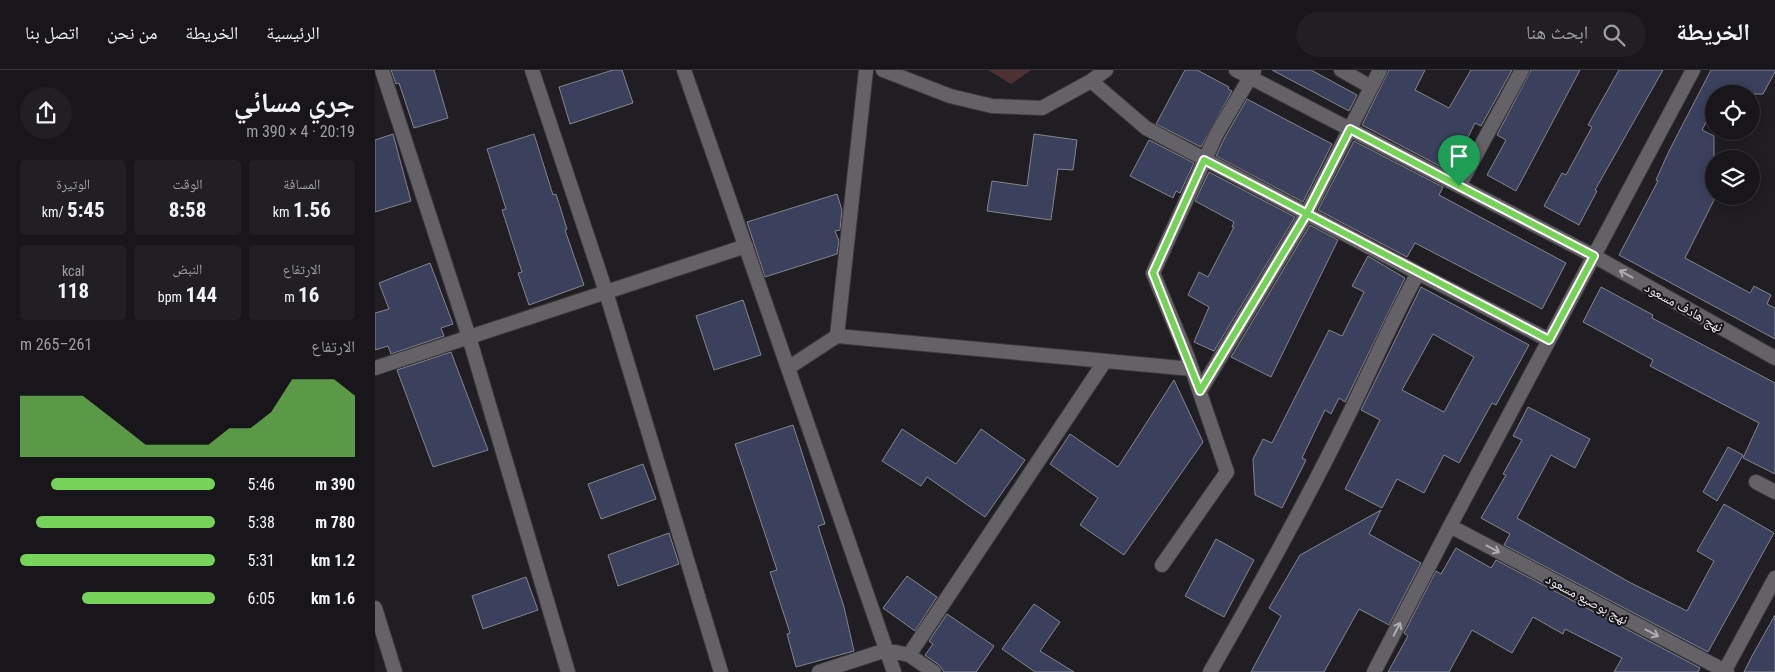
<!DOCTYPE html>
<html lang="ar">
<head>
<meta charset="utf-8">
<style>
	:root { --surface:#18161a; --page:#211f23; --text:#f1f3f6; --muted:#9f9fa2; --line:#363539; --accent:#77d259 }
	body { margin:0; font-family:"Roboto Condensed","Noto Naskh Arabic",sans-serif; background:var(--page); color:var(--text); direction:rtl; height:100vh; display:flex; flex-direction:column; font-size:19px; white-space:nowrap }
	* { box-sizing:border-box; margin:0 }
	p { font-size:16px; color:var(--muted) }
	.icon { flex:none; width:28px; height:28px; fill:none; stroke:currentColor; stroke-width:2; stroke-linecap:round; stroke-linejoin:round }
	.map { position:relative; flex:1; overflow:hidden; direction:ltr }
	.drawer { display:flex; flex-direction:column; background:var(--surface); width:375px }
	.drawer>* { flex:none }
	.controls { position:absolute; left:1330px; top:15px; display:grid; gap:10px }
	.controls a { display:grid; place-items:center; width:55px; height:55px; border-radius:50%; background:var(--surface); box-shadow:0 2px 12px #0003,0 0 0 1px var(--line); font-size:25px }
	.pin { position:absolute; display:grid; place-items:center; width:42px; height:42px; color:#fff; margin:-51px -21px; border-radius:50% 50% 50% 0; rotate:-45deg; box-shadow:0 0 5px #0007 }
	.pin .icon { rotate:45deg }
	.round { display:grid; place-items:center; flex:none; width:52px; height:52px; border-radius:26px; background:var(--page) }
	.summary { display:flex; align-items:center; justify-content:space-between; height:85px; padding:0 20px }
	h1 { font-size:28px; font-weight:700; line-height:38px }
	.figures { display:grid; grid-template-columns:repeat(3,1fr); gap:8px; height:85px; padding:5px 20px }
	.figures div { display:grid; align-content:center; border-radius:5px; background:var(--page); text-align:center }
	.figures b { font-size:21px; font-weight:700 }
	.figures small { font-size:14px; font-weight:400 }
	.figures p { font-size:14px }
	.chart { height:140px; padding:10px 20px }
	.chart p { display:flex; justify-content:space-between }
	.chart svg { width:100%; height:90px; margin-top:5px; fill:var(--accent); opacity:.7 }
	ul { padding:0 20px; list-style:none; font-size:16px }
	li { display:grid; grid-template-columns:80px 60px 1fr; align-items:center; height:38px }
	li i { height:12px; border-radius:6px; background:var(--accent) }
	header { display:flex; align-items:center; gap:30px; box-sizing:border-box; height:70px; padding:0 25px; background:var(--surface); border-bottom:1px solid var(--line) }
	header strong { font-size:24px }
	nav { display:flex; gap:28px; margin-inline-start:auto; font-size:18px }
	.search { width:350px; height:45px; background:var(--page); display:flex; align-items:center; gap:12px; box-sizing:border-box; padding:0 18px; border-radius:28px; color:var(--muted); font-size:19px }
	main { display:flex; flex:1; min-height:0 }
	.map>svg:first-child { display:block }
</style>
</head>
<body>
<header>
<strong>الخريطة</strong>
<div class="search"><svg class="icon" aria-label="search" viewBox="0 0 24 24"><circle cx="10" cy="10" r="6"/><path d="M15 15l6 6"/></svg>ابحث هنا</div>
<nav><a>الرئيسية</a><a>الخريطة</a><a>من نحن</a><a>اتصل بنا</a></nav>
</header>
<main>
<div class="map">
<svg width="1400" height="602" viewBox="0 0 1400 602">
	<rect width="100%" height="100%" fill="#201d23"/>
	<path fill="#4e3133" d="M613,0H655V1L636,14Z"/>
	<path fill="#3b415d" stroke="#83858c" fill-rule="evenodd" d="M16,0H59L73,48L39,58L24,13L21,14Z
		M238,0H247L258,33L195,54L184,17Z
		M810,0H822L854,17L853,19L857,21L826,77L781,54Z
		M897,0H936L982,25L974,41Z
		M1014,0H1050L1040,20L1074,38L1096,0H1137L1106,56L1100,53L1076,102L987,55Z
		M1156,0H1205L1141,121L1112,105L1131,70L1122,65Z
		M1244,0H1288L1220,120L1222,121L1204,155L1169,136L1187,103L1191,105L1217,57L1213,55Z
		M1336,0H1400V2L1388,24H1339V38L1327,60L1339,66V130L1310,188L1375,223L1379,216L1396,225L1392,234L1400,238V269L1244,185L1283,111L1281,110L1294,81Z
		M872,29L957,74L928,132L841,86L850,67Z
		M18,64L36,131L0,142V70Z
		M159,64L178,125L181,124L192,159L190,160L209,215L154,235L143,203L147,202L127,140L131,139L112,79Z
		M659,64L702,70L698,100L683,99L676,150L612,141L617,111L652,116Z
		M774,70L819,93L805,123L801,121L798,128L755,106Z
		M979,71L1068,117L1064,125L1191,193L1167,239L1040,173L1032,187L943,140Z
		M834,102L920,147L839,281L819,272L834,237L813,225L824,202L833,207L859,157H857L859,152L820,131Z
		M462,124L467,140L465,160L460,161L464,171L462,184L390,207L372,152Z
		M935,155L963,170L896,307L856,287Z
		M993,186L1030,208L970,332L964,328L956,344L950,340L927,388L931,390L907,438L880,425L878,389L888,369L897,373L954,260L967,266L989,222L977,216Z
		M55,193L78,254L66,258L69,266L16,284L13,276L0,280V243L14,239L4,213Z
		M1046,217L1154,275L1121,335L1117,333L1084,393L1069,385L1049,423L1022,409L1007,438L970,419L1005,350L986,340ZM1058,264L1099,287L1069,342L1027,320Z
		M1226,217L1278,245L1277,248L1400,313V404L1368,388L1384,353L1275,296L1278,290L1208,252Z
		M368,230L386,285L339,300L321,246Z
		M76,282L113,380L58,397L22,300Z
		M799,310L828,372L749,485L705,455L723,428L675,394L695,364L743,397Z
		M1153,337L1215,369L1200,398L1176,385L1142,448L1254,512L1312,541L1339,491L1322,481L1349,434L1399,463L1333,582L1129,475L1135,464L1106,448L1131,405L1128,404L1147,370L1138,366Z
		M418,355L450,454L443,456L469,537L479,581L421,597L412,564L415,563L395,502L402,500L360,374Z
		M527,359L581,394L606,359L650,390L610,447L552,407L546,416L507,391Z
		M1353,377L1368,385L1342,431L1328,422Z
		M268,394L281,429L226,449L213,414Z
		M1006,440L994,464L1046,493L1014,555L984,539L949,602H876L906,546L894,538L925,485Z
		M294,463L304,494L243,516L233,485Z
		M841,469L879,490L849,547L810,526Z
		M1081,478L1116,498L1121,490L1325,598L1323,602H1239L1247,588L1190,559L1188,564L1158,547L1137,583L1097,560L1074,602H1013L1033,566L1029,563L1061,501L1066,504Z
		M532,506L562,527L540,561L508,538Z
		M151,507L163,540L108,559L97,526Z
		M659,534L685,552L665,581L699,602H660L627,579Z
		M572,544L619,576L601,602H569L564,595L550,585L558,574L554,571Z
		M1400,545V602H1369L1377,586Z"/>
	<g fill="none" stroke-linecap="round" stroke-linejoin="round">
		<defs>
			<path id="minor" d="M7,0L94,267L193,602
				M157,0L231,222L346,602
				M309,0L519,602
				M508,0L575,26L617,36L667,38L716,11L731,0
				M861,0L1219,186L1400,288
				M966,0L996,17
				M716,11L771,58L1043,203
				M1084,116L1147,0
				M462,266L491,0
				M0,298L371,176
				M413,298L462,266L817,299
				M825,321L931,145L1005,0
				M1381,412L1400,422
				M1075,456L1352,602
				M787,495L852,402L812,285L778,203L842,63L879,1
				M0,538L20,602
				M444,602L511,580L534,585
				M559,602L534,585L730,291
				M835,602C884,517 932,430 975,342C998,295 1018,248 1043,203L1174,270
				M999,602L1075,456L1318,0"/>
			<path id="secondary" d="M1349,602L1400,508"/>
		</defs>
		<use href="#minor" stroke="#3c3a3e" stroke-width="16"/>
		<use href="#secondary" stroke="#3c3a3e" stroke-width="16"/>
		<use href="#minor" stroke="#646167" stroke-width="14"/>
		<use href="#secondary" stroke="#646167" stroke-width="14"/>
	</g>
	<defs><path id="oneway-shaft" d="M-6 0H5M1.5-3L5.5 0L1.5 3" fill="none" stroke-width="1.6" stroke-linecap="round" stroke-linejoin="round" transform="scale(1.25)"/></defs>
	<g stroke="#aeacb1">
		<use href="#oneway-shaft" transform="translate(1251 204) rotate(-151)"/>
		<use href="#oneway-shaft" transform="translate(1118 479) rotate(28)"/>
		<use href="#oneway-shaft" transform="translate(1022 559) rotate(-63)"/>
		<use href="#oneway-shaft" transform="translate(1277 563) rotate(28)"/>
	</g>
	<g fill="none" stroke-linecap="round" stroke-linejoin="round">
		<defs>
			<path id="route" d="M1084,116L975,59L931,145L825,321L778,203L829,90L1174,270L1219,186L1084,116"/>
		</defs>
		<use href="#route" stroke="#fff" stroke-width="10"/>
		<use href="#route" stroke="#77d259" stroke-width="6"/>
	</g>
	<g text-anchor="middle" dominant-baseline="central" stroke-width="4" stroke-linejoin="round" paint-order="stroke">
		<g font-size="14" fill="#ebe9ed" stroke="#171419">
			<text transform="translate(1309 237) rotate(29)">نهج هادف مسعود</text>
			<text transform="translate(1212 529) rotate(28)">نهج بوصبع مسعود</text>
		</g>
	</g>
</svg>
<div class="controls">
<a><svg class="icon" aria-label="locate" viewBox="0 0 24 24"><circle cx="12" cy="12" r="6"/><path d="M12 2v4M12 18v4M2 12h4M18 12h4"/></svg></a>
<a><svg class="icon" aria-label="layers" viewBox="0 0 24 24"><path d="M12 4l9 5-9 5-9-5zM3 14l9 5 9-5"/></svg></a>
</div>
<div class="pin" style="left:1084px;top:116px;background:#1e9e55"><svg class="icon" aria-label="arrive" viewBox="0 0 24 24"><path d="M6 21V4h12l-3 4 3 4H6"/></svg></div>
</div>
<section class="drawer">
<div class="summary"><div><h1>جري مسائي</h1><p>20:19 · 4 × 390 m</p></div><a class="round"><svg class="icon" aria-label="share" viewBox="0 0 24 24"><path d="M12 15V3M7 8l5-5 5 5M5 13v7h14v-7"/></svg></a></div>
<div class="figures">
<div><p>المسافة</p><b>1.56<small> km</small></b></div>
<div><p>الوقت</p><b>8:58</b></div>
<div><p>الوتيرة</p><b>5:45<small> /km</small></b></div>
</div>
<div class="figures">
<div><p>الارتفاع</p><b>16<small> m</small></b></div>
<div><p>النبض</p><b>144<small> bpm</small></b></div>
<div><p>kcal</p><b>118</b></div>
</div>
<div class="chart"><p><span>الارتفاع</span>261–265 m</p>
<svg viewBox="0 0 160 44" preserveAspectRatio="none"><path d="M0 44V14L10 14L20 14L30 14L40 22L50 30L60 38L70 38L80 38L90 38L100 30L110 30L120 22L130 6L140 6L150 6L160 14V44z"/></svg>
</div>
<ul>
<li><b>390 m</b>5:46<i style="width:84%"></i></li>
<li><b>780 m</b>5:38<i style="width:92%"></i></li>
<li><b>1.2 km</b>5:31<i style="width:100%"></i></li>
<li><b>1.6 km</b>6:05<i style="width:68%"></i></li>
</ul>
</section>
</main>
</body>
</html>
